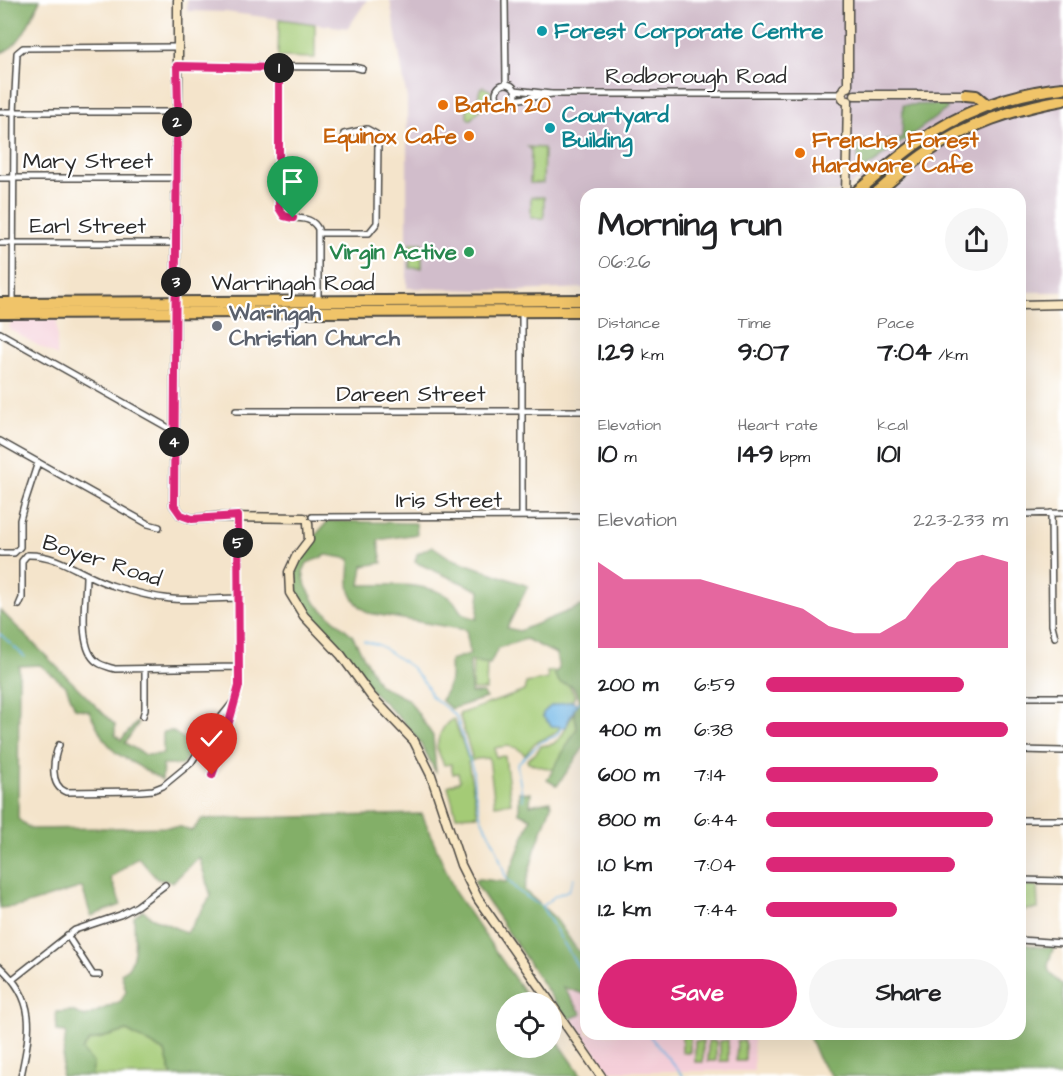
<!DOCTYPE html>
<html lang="en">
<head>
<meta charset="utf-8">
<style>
	:root { --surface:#fff; --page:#f6f6f6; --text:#202124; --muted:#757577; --accent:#db2777 }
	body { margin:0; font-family:"Architects Daughter",sans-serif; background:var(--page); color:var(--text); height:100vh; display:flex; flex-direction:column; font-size:22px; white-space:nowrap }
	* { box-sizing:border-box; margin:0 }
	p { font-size:20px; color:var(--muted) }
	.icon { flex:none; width:33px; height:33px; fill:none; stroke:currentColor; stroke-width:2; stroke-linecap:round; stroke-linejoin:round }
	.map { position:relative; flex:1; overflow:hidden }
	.side { position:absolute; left:580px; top:188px; width:446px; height:852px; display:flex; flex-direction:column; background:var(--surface); border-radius:18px; box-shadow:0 6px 24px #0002 }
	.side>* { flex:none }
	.tools { position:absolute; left:496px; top:992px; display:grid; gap:12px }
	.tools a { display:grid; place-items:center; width:66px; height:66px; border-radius:50%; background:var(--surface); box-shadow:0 6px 24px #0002; font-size:30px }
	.pin { position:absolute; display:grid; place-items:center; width:51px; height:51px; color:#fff; margin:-62px -26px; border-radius:50% 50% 50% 0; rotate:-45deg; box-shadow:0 0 6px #0007 }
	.pin .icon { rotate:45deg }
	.km { position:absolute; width:30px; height:30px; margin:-15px; border-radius:50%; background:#222; color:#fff; font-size:16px; line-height:30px; text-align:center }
	.round { display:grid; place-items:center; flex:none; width:63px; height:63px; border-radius:32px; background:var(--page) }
	.head { display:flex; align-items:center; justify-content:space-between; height:102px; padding:0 18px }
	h1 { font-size:33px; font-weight:800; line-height:45px }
	.metrics { display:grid; grid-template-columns:repeat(3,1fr); gap:9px; height:102px; padding:6px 18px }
	.metrics div { display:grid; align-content:center }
	.metrics b { font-size:26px; font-weight:800 }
	.metrics small { font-size:16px; font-weight:400 }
	.metrics p { font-size:16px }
	.chart { height:168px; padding:12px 18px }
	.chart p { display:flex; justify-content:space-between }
	.chart svg { width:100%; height:108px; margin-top:6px; fill:var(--accent); opacity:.7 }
	.primary-button { display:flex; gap:12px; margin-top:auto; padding:12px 18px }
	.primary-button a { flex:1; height:69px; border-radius:36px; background:var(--accent); color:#fff; font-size:24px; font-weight:800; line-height:69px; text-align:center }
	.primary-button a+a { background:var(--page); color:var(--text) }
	ul { padding:0 18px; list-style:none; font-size:20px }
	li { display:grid; grid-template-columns:96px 72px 1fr; align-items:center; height:45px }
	li i { height:15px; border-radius:8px; background:var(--accent) }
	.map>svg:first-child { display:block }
</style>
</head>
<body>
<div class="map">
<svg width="1063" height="1076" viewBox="0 0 1063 1076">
	<rect width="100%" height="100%" fill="#fff"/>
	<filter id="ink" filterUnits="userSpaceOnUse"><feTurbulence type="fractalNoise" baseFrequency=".0167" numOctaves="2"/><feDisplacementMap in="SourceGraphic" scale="12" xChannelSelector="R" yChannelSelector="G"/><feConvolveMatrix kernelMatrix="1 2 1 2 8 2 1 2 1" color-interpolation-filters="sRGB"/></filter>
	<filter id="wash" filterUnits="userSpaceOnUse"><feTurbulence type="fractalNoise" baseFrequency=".008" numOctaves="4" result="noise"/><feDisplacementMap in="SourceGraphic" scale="24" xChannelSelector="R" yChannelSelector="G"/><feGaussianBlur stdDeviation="1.35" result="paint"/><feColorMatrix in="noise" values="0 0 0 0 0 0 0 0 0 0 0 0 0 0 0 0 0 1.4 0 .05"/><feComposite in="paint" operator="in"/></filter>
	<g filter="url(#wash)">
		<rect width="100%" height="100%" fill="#f4e4cb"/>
		<path fill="#f5cfd9" d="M12,319H57V356L12,331L9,327Z
			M586,991V1034H753L754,1071H609L553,992Z"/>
		<path fill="#d1bdcb" d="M187,0H367L348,28L225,12L187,11Z
			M390,0H1063V292H1020V194L860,193L859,180L837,193L586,194V288L516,291L407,288V99Z"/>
		<path fill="#a4cb76" stroke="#687b50" stroke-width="1.5" d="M279,19L315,24V58L278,57Z
			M483,87L490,90L492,97L470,120L467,117V105L478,99L480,89Z
			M528,147L544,148L543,183H530L531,149Z
			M531,197H544V218H531Z
			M410,243H422V268H410Z
			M473,662H487L486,690H472Z
			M561,671L575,696L572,701L548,708L543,713V717L552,726H561C555,737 545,737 535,743C531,747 529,752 525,755C517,745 507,745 495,748L496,757L505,756L511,803L495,805L489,758L476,759L468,762L478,815L456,816L448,786L460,781L458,773L453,774L451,764L444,765C442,759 437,752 437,747C438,736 444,722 454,719L468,758L472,757L459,714L519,693L524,691L526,683L548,679L547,672Z
			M578,705L580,725L557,771L528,763L527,760L536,753L541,746L553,744L561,737Z
			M1037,886L1038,909L1020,910V887Z
			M127,1031L165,1052L172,1076H92L93,1063L81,1050L90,1041Z
			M682,1034H690V1052H682Z
			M728,1040V1061H720V1041Z
			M695,1041H703V1062H695Z
			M708,1041H716V1061H708Z
			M737,1041H745V1061H736Z"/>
		<path fill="#83af67" stroke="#576d49" stroke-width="1.5" d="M0,0H40C31,18 21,48 0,53Z
			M946,104L947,109L858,174V141L898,140L902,138L903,105Z
			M328,521L416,523L417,534L378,540L382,563L363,566L360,585C388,585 418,582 444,594C458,601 455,607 463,614C466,616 473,617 477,619L480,591L415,562L417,554L432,546L450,558L528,586L507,628L519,631L581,606L586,607V744L557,786L547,780L577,728L574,711L580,700L572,686L560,683L554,674L559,669L556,654L526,639L498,648L490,664L470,661L471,693H483L486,698L451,709L441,700C451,687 451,676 450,660L470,654L466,630L368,613C344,596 349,585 350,559L327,555L307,563L303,572L306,586L316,604L352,635L379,685L409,700L433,736L436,773C429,759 422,744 413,733C400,717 385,704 371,690C361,680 357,666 347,656C327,634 285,605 293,569C296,555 318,533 328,521Z
			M0,610L115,725V735L121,740L137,722L138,724L125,743L145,755L163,754V732L172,731L194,746L182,765H163L162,780L116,753L103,738L89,711L75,708L66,686L40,665L19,666L18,819L31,829L181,827L192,831L202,819L422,814L456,894L531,1002H507V1047H552V1033L582,1076H172L165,1052L127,1031L90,1041L82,1050L93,1063L92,1076H61L66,1032L57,1031L56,1012L72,1011L85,1017L121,1001L126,991L121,973C139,966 134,933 134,917L143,910L151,917L187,933L211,896L199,857L173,882L157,879L138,857L111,878L121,905L91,916L82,887L21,906L0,908Z
			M519,792L531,793L530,805L550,801L551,806L535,850L524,890L556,919L575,947L586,958V995L563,987L582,1014L567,1020L474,881L479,879L506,882L531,818L519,813Z
			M1020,943L1039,947H1054C1046,968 1044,971 1063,985V1076H832L818,1058L808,1034H1020Z"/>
		<path fill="#6eb6e6" stroke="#4c7088" stroke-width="1.5" d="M572,701L577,704L565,727L552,726L543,717V713L551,706Z"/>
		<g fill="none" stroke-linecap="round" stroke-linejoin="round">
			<path stroke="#6eb6e6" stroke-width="1.5" d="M0,634L25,657
				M364,641L379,645L411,667L427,686L431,696L456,716L473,771L474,787L481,818L496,847L506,878L518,891L542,907L581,972L586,978
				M576,703L586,701
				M523,800L517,764L541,742L556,736L563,725
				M543,906L555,896L569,890L574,878
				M648,1034L683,1076"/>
		</g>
	</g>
	<g filter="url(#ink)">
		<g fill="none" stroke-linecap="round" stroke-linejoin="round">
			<defs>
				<path id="street" d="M505,0L506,84
					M178,66L354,67L362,69
					M279,68V208L284,216C297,221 310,214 318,229V302
					M496 94a10 10 0 1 1 20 0a10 10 0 1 1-20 0Z
					M515,90L551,94
					M514,100L552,94H841
					M0,112H173
					M0,178H177
					M318,233H369L377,223L378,141L376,134L367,129L344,134
					M0,243H176
					M13,303L14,113L17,53L23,48L176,47
					M522,311V516
					M0,333L174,431
					M236,411H586
					M0,441L148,524L159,527
					M1051,513L1052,625L1055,637
					M1020,514L1063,513
					M312,517L586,516
					M0,553H14L20,547V520L24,505L38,462
					M86,576C86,598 77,648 97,662C102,666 109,667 115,669L239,667
					M19,605L22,598V561L27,555C60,554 83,577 114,586C130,591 147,596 164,598C188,602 215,598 239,598
					M1020,697H1063
					M143,716L145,709V669
					M59,745C53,760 49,785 66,792L141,791L153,790L163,786L191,763L217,722L234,701L239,686L238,517
					M1020,750L1063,751
					M212,775L233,711L234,702
					M1020,820H1063
					M1020,880L1063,881
					M67,935L93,975H99
					M1020,940L1063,943
					M0,967C38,1001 30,1032 21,1076
					M13,979L75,930L120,915L137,906L165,885"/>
				<path id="secondary" d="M848,87V0
					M848,87L844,88L841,94L844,100L848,101
					M855,95H966
					M178,109V0
					M177,116L174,505L181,515L192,519L216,517L304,518
					M846,194L848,101
					M1020,305L1063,304
					M308,523L309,540L296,557L289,572L290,593L304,616L341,655L371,696L414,741L431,775L461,865L478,899L550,1002
					M552,1005L601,1076"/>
				<path id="highway" d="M966,95L976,96L988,106
					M854,194C875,177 895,159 916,144C958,113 1011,93 1063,88
					M875,194C892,180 908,165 926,153C968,124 1013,109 1063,100
					M0,303L586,300
					M0,313L586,311"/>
			</defs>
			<use href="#street" stroke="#494743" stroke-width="8"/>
			<use href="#secondary" stroke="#494743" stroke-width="11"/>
			<use href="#highway" stroke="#494743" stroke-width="14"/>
			<use href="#street" stroke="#fff" stroke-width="5"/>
			<use href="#secondary" stroke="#f9e7c3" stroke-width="8"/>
			<use href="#highway" stroke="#f0c469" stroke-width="10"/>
		</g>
	</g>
	<g fill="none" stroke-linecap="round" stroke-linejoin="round" filter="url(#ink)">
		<defs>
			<path id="route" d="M212,775C223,746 231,716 239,686L238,516L192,519L181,515L174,505L177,116L180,112L178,109L177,66L279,68V208L284,216L293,218"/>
		</defs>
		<use href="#route" stroke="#fff" stroke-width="12"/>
		<use href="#route" stroke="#db2777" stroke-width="8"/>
	</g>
	<g fill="#0f9aa8" stroke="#fff" stroke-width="2">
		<circle cx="542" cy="31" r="6"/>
		<circle cx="550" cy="128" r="6"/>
	</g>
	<g fill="#e8710a" stroke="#fff" stroke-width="2">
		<circle cx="443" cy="105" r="6"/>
		<circle cx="469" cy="136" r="6"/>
		<circle cx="800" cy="153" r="6"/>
	</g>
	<circle fill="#2e9e5b" stroke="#fff" stroke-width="2" cx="469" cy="252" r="6"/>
	<circle fill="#6b7280" stroke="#fff" stroke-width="2" cx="217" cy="326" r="6"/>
	<g text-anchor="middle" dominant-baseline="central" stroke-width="4.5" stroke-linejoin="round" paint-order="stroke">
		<g font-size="22" font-weight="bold" fill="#0d838f" stroke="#fff" text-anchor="start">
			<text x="554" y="31">Forest Corporate Centre</text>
			<text x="562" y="115">Courtyard<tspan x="562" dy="25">Building</tspan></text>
		</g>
		<g font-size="22" fill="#2b2b2b" stroke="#fff">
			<text x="696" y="76">Rodborough Road</text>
			<text x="88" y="161">Mary Street</text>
			<text x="88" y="226">Earl Street</text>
			<text x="293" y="283">Warringah Road</text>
			<text x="411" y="394">Dareen Street</text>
			<text x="449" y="500">Iris Street</text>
			<text transform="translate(102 561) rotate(18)">Boyer Road</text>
		</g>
		<g font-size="22" font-weight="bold" fill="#c56008" stroke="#fff" text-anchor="start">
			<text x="455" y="105">Batch 20</text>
			<text x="457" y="136" text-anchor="end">Equinox Cafe</text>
			<text x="812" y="140">Frenchs Forest<tspan x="812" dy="25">Hardware Cafe</tspan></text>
		</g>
		<g font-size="22" font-weight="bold" fill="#27864d" stroke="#fff" text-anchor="end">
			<text x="457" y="252">Virgin Active</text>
		</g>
		<g font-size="22" font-weight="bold" fill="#5b616d" stroke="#fff" text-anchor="start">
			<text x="229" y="313">Waringah<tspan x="229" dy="25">Christian Church</tspan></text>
		</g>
	</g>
</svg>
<div class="tools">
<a><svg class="icon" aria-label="locate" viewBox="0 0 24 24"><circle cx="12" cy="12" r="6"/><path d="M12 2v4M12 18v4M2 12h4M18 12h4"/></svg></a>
</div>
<div class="pin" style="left:293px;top:218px;background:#1e9e55"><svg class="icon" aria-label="arrive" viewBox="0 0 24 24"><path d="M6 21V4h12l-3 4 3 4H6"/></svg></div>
<div class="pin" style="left:212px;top:775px;background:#d93025"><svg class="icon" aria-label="check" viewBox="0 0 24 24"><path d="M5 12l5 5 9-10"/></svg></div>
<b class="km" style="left:279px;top:68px">1</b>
<b class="km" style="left:177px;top:122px">2</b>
<b class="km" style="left:176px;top:282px">3</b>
<b class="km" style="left:174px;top:442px">4</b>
<b class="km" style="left:238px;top:543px">5</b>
<section class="side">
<div class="head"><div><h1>Morning run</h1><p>06:26</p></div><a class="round"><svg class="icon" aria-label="share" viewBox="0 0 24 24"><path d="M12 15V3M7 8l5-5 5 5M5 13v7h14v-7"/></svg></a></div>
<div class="metrics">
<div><p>Distance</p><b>1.29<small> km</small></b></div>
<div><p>Time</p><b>9:07</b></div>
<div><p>Pace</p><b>7:04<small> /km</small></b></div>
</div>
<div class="metrics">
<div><p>Elevation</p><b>10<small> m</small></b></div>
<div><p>Heart rate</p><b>149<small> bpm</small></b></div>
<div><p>kcal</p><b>101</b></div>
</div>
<div class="chart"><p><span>Elevation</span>223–233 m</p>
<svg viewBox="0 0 160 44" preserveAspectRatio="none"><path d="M0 44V9L10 16L20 16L30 16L40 16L50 19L60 22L70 25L80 28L90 35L100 38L110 38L120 32L130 19L140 9L150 6L160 9V44z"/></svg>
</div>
<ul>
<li><b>200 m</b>6:59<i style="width:82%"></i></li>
<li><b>400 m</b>6:38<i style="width:100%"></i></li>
<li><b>600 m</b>7:14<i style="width:71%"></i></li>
<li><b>800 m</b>6:44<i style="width:94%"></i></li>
<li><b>1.0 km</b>7:04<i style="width:78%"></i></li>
<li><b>1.2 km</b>7:44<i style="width:54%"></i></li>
</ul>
<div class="primary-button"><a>Save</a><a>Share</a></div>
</section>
</div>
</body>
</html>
